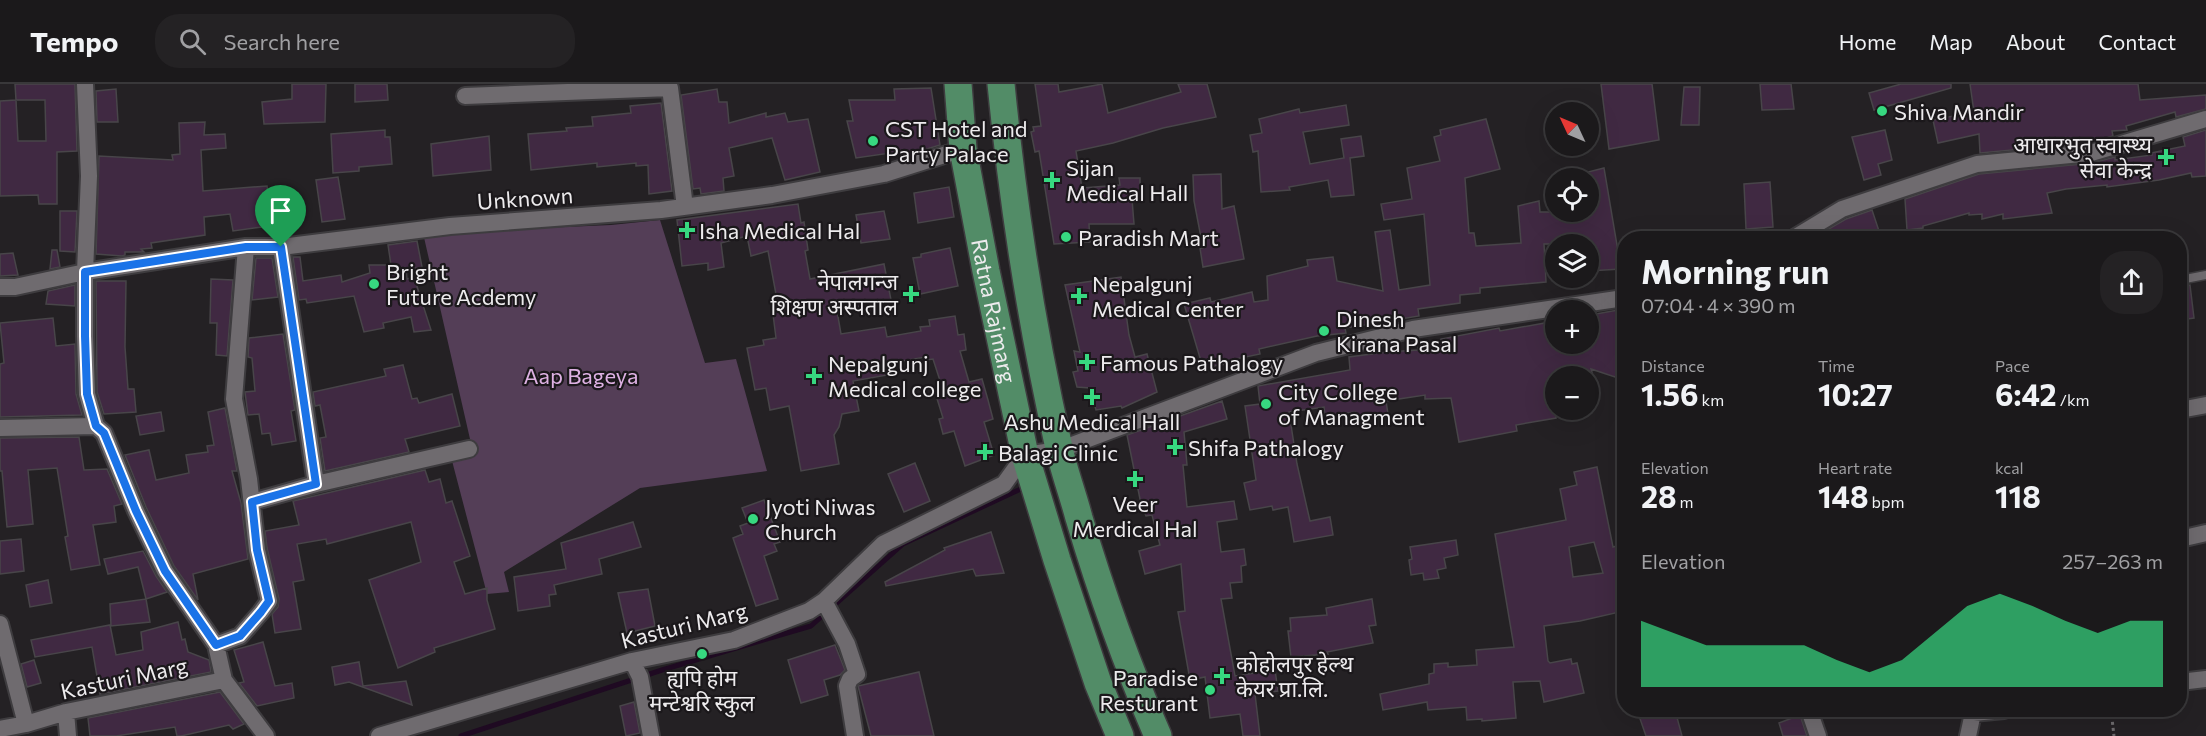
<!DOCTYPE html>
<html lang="en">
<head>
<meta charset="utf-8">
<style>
	:root { --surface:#1b191b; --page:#242224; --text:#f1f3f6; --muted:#a0a0a3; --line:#39383a; --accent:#37d880 }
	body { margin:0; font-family:Commissioner,"Noto Sans Devanagari",sans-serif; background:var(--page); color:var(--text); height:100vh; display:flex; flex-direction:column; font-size:22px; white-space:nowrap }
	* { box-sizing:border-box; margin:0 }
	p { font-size:20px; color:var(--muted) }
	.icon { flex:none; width:33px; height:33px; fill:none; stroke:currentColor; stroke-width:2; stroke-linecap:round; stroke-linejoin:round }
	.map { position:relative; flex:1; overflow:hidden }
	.panel { position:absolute; left:1617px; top:147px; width:570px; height:486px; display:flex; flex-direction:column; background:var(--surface); border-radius:24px; box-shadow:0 6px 24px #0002,0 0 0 2px var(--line) }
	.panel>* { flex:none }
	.needle { width:39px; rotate:314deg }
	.tools { position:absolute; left:1545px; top:18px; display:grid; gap:12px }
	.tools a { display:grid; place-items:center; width:54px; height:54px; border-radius:50%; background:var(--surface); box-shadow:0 6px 24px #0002,0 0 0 2px var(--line); font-size:30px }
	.pin { position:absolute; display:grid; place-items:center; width:51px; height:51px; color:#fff; margin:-62px -26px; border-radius:50% 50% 50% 0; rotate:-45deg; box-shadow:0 0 6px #0007 }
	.pin .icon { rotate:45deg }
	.round { display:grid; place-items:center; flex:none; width:63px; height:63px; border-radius:24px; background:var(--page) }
	.overview { display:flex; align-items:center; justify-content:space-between; height:102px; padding:0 24px }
	h1 { font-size:33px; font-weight:700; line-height:45px }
	.stats { display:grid; grid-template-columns:repeat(3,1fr); gap:9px; height:102px; padding:6px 24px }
	.stats div { display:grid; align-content:center }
	.stats b { font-size:30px; font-weight:700 }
	.stats small { font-size:16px; font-weight:400 }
	.stats p { font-size:16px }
	.chart { height:168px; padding:12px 24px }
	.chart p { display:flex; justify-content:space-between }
	.chart svg { width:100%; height:108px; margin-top:6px; fill:var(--accent); opacity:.7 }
	header { display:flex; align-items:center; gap:36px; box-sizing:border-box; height:84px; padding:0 30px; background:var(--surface); border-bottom:2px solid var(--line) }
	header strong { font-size:28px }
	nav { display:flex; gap:33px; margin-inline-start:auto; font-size:21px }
	.search { width:420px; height:54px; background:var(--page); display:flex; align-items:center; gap:15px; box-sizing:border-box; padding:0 21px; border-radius:24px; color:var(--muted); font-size:22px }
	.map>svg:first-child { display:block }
</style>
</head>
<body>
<header>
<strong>Tempo</strong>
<div class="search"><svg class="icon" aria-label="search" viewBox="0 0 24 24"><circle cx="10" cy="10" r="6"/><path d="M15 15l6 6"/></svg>Search here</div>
<nav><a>Home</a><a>Map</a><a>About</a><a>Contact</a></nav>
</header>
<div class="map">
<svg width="2206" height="652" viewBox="0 0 2206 652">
	<rect width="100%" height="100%" fill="#242124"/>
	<path fill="#543e57" d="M660,136L705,279L736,275L767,387L640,404L504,488L509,508L487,510L451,373L474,365L470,355L423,149L611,141Z"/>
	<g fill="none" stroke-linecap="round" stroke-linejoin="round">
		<path stroke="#1f0a22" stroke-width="5" d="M461,652L662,586L811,542L903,460L1027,402"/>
	</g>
	<path fill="#402942" stroke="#484549" stroke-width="1.5" fill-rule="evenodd" d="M15,0H75L77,67L57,68V120H39L38,111L0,112V17L16,16ZM16,16H45L46,57H18Z
		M292,0H326L325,38L264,40L262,18L292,15Z
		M355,0H387L388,16L355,18Z
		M1035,0H1058L1059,8L1102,0L1108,29L1181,8L1178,0H1207L1216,33L1163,44L1113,59L1076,67L1082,104L1120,101L1119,94H1140V114L1132,115L1134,140H1089L1090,158L1054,160L1039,67L1035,68L1031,48L1034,47L1033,43L1041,42Z
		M1601,0H1652L1659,56L1609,65Z
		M1760,0H1791L1794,25L1762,26Z
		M1901,0H1951V4L1874,26L1869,9Z
		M1970,0H2138L2140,16L2206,11V25L2176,33L2175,28L2126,42L2127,46L2112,47L2113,52L2089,59L1980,69L1979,50L1938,59L1933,36L1974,28Z
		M1684,3H1700L1699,41H1681Z
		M931,4L940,61L904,72V67L856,74L847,37H853L849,16H895L894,5Z
		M116,5L118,38H97L96,7Z
		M717,5L719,18H727L729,39L766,29V33L785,29L788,38L808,35L820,88L785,96L772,54L729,64L734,92L723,94L724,107L701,110L700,104L693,105L681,11Z
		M661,19L672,107L649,110L648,81L636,82V79L597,83V79L531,86L528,50L567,47L566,44L593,42L592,33L631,29L630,22Z
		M1346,21L1349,41L1303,48L1310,80L1344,74L1341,55L1361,52L1364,72L1350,74L1354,111L1331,113L1328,96L1289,103L1290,106L1261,108L1258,67L1253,68L1250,51L1262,49L1259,35L1299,25L1300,29Z
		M1486,35L1500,85L1465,94L1469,149H1474L1476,162L1521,159L1518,122L1539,117L1540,128H1588V88L1604,84L1621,185L1588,187V160H1544L1546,198L1480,204V209L1460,211V219L1418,225L1419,232L1345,244L1346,249L1317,252L1259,265L1260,270L1226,277L1227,280L1203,284L1184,220L1210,214L1211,218L1252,208L1254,218L1268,216L1267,192L1308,182L1307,176L1333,173L1337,197L1383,207L1375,148L1390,146L1399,206L1430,201L1424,130L1384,136L1381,120L1412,115L1407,84L1440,77L1434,53L1441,51L1440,46Z
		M205,38L204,51L225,50L226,64L201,66L203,107L267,102L270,125L260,126L262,143L233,147L230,130L204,133L205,151L151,159L152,164L141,165L144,168H125V171L122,172L96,170L99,72L173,76L172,71L180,70L179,39Z
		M385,46V53H390L392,80L359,83V87L333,89L331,50Z
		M1885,46L1892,76L1878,80L1881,91L1864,96L1852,53Z
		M2206,46V92L2192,93L2191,89L2159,96L2107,103V101L2066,105L2047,109L2052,129L2003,135V130L1982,135V130L1969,131V129L1923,142V144L1907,146L1905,115L1979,90L2092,79L2115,73V76L2152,71L2151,69L2185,62L2183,53Z
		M489,52L491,86L433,92L431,60Z
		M1221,90L1222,125L1234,122L1244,175L1203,183L1200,164H1203L1194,117L1193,91Z
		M338,93L345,135L322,138L316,96Z
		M1770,98L1773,143L1746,145L1744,100Z
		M949,103L954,133L918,139L914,109Z
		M798,120L801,139L804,138L808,166L805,167L810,195L884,180L891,216L837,227L841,250L885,243L887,253L921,247L920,243L930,242L929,236L955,232L958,251L964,250L966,266L960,267L969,298L982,295L988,316L993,335L984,338L994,371L965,382L954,347L943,350L939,335L943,334L935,308L943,306L933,275L926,276L925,273L891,279L893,290L853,297L859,327L842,330L839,343L834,351L839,380L801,387L789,322L770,326L766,304L755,306L747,264L764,261L763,256L776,254L772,222L778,221L768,167L751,172L747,152L721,159L724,183L708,186V179L682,182L677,136Z
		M1872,126L1879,147L1854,154H1813L1846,135Z
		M60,127H77L75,168L60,167Z
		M884,127L890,155L861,159L856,131Z
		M417,157L422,183L406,186L407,195L414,193L431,246L414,248L411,233L383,239L384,244L364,248L354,212L307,219L306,215L299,216L293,173H300L303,197L341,191L342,198L370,189L369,181H391L388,161Z
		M950,164L958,202L920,210L913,174L921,173V170Z
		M52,166H57L60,183L50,185Z
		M13,169L18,191L0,192V170Z
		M256,174H272L278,213L252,216Z
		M1121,193L1129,251L1135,273L1147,270L1157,308L1122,324L1121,322L1096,326L1090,304L1077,303L1073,288L1078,287L1074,267L1080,268L1065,201Z
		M211,195L233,196L227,272L216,271L217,239H210Z
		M96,197H126L125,263L128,305H134L136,328L104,330L97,308Z
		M75,201V222L46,220L48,207Z
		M2190,201L2194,234L2180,236V202Z
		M1624,225V296L1591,285L1593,292H1556V334L1516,341L1517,347L1459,358L1451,314L1425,315V311L1386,317L1388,330L1355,334V328L1325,332L1324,323L1289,328L1297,380L1310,437L1330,433L1333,451L1294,458L1288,423L1273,426L1272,422L1250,426L1244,399L1256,396L1245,322L1260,320L1258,302L1350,286L1349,273L1387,268L1418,266V263L1441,259V255L1499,244L1500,247L1556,237V260H1593L1590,231Z
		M53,234L56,262L75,260L76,310L82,331L0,333V280L4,279L0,239Z
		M283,250L295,326L291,327L296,357L272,361L270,349L262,350L259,330L248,331L245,308L255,307L252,274L248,273L249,254Z
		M403,281L412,315L417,314L419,319L452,310L460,342L405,355L409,368L325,387L320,354L326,353L320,321L315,322L313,308L386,292L384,285Z
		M1222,317L1227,335L1184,348L1187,381H1183L1187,423L1234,417L1237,435L1217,438L1221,468L1244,465L1246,481L1241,482L1242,498L1230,499L1232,514L1221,515L1235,592L1275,586L1278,607L1255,610L1260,652H1243L1240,630L1210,634L1205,593L1190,596L1178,528L1185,527L1181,480L1145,490L1139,467L1160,461L1152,431L1146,432L1141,420L1127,351Z
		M225,324L237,387H232L241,419L248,475L193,490L198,516L174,482L146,423L125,371L149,366L156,396L189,389L186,371L208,368L207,362L214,361L208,328Z
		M161,328L164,347L140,351L136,332Z
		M79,353L84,386L107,385L122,420L114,422L116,438L93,441L100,481L71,486L65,453L68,452L57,384L28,386L33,440L7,443L2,387H0V354Z
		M915,379L930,417L904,428L888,390Z
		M1597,383L1613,463L1624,460V527L1580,537L1544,542L1548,577L1550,579L1571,575L1572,580L1577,579L1584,609L1544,618L1540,597L1513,598L1516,634L1482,637V635L1467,636L1466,623L1428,626L1427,618L1383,626L1380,610L1429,600V590L1434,589V580L1448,579V583L1477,581L1476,566L1514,563L1495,450L1566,436L1560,405L1577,401L1574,388ZM1594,458L1603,489L1573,493L1569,463Z
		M425,386L429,398L440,395L446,419L452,417L470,472L454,478L465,510L487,504V516L495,545L434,564L435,568L398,584L369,496L421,478L411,438L327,460L326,455L297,460L304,496L293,498L301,545L275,549L272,530L278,523L279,515L267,464L265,447L299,441L293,417Z
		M764,416L780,458L774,460L777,467L764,472L778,515L756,522L733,454L743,450L740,442L748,439L742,424Z
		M633,438L641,463L599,475L602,490L554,501L556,510L549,511L550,522L518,527L514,493L566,485L561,459Z
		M991,448L1004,489L976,492L973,485L886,502L885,498L945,466L944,464Z
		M21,455L24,487L0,490V457Z
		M1456,456L1458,471L1444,474L1446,484L1437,486L1439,494L1424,496L1423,489L1411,491L1409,476L1412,475L1410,463Z
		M143,467L156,492L167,508L146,515L138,483L108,490L104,475Z
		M48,496L52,519L30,523L26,501Z
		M648,505L655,542L627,549L618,509Z
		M146,515L150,538L111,542L110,520Z
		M1372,515L1376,541L1369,542L1373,559L1327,568L1328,570L1291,573L1288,547H1291L1290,534L1327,531L1326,524Z
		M178,538L182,556L185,555L188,568L209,576L211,588L100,610L92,563L35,573L31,556L110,541L116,571L143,566L141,548Z
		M263,558L275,602L292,599L294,614L257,622L239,599L244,598L234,566Z
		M835,561L845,586L840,591L824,596L828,611L801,619L788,576Z
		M34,576L41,599L27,603L21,580Z
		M359,578L363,602L406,597L412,621L349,598L335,601L332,583Z
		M919,588L934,652H871L858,602Z
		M220,608L244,640L233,645L229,641L181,652H177L175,643L116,652H90L88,634Z
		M634,618L640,649L626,652L620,622Z
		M1637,626H1675L1682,652H1646Z
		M1800,631L1807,652H1783L1779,639Z"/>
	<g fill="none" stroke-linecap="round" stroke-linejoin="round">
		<defs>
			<path id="service" d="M2180,196L2206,191"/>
			<path id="minor" d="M85,0L89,92L85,188L246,163H281L450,142L661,126L772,111L884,90L963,65
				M465,12L670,4L685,123
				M1794,154L1842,125L1977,80L2091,69L2206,35
				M0,203H15L85,188V252L87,310L96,342
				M2180,326L2206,321
				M0,344L96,342L104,349L136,427L165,487L216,561L224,596
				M316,400L469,365
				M252,418L316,400L281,163
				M2180,455L2206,449
				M824,517L847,560L857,590L850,595L847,602L855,652
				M0,540L26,640
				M216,561L240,552L261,528L269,517L257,466L249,395L234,315L246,163
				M632,577L640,593L651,652
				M2180,598L2206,595
				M1809,626L1818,652
				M66,628L68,652
				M0,645L26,640L66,628L224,596L266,652
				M379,652L632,577L734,556L809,527L824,517L883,460L1004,400L1025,371L1059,366L1316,269L1413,245L1624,214
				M1968,652L1973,629L2004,626"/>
			<g id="trunk">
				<path id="s1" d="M958,0L963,65L986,187L1025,371L1057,476L1098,599L1120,652"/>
				<path d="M1001,0C1013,122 1032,244 1059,364C1064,387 1073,411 1079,434C1101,508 1127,581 1158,652"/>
			</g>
		</defs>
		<use href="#service" stroke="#3e3c3f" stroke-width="11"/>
		<use href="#minor" stroke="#3e3c3f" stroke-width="20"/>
		<use href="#trunk" stroke="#3e3c3f" stroke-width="30"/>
		<path stroke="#6f6c6f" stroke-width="3" stroke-dasharray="3 3" stroke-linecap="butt" d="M2111,626L2114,652"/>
		<use href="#service" stroke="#6f6b6f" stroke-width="8"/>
		<use href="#minor" stroke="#6f6b6f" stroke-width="16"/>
		<use href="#trunk" stroke="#528c67" stroke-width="27"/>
	</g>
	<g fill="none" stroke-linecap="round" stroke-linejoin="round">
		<defs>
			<path id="route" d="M246,163H281L316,400L252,418L257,466L269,517L261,528L240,552L216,561L165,487L136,427L104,349L96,342L87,310L85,252V188Z"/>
		</defs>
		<use href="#route" stroke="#fff" stroke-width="12"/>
		<use href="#route" stroke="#1a73e8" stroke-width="8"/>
	</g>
	<g fill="#37d880" stroke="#1b181b" stroke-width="2">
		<circle cx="1882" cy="27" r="6"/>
		<circle cx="873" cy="57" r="6"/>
		<path d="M2163 64h6v6h6v6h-6v6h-6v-6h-6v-6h6z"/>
		<path d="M1049 87h6v6h6v6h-6v6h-6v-6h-6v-6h6z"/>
		<path d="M684 137h6v6h6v6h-6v6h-6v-6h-6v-6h6z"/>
		<circle cx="1066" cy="153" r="6"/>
		<circle cx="374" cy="200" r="6"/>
		<path d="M908 201h6v6h6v6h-6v6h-6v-6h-6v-6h6z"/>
		<path d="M1076 203h6v6h6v6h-6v6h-6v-6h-6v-6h6z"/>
		<circle cx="1324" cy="247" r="6"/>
		<path d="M1084 269h6v6h6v6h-6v6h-6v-6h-6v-6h6z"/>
		<path d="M811 283h6v6h6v6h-6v6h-6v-6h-6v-6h6z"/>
		<path d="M1089 304h6v6h6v6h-6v6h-6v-6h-6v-6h6z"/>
		<circle cx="1266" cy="320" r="6"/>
		<path d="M1172 354h6v6h6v6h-6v6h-6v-6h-6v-6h6z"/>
		<path d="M982 359h6v6h6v6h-6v6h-6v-6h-6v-6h6z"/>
		<path d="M1132 386h6v6h6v6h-6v6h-6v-6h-6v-6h6z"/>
		<circle cx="753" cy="435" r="6"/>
		<circle cx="702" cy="570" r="6"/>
		<path d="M1219 583h6v6h6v6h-6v6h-6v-6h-6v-6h6z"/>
		<circle cx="1210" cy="606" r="6"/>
	</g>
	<g text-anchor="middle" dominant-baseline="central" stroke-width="4.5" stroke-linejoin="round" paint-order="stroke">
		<g font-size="22" fill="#edebed" stroke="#1b181b" text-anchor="start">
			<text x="1894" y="27">Shiva Mandir</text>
			<text x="885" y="44">CST Hotel and<tspan x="885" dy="25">Party Palace</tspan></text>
			<text x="2152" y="60" text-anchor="end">आधारभुत स्वास्थ्य<tspan x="2152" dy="25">सेवा केन्द्र</tspan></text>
			<text x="1066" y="83">Sijan<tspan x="1066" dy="25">Medical Hall</tspan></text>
			<text x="699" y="146">Isha Medical Hal</text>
			<text x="1078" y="153">Paradish Mart</text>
			<text x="386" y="187">Bright<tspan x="386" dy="25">Future Acdemy</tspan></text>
			<text x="898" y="197" text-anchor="end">नेपालगन्ज<tspan x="898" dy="25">शिक्षण अस्पताल</tspan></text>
			<text x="1092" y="199">Nepalgunj<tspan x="1092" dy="25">Medical Center</tspan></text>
			<text x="1336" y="234">Dinesh<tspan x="1336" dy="25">Kirana Pasal</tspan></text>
			<text x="1100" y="278">Famous Pathalogy</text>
			<text x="828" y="279">Nepalgunj<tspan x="828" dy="25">Medical college</tspan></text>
			<text x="1278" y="307">City College<tspan x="1278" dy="25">of Managment</tspan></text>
			<text x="1092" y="337" text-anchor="middle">Ashu Medical Hall</text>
			<text x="1188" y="363">Shifa Pathalogy</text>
			<text x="998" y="368">Balagi Clinic</text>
			<text x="1135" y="419" text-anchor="middle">Veer<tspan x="1135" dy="25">Merdical Hal</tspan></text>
			<text x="765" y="422">Jyoti Niwas<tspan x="765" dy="25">Church</tspan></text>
			<text x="1236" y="579">काेहाेलपुर हेल्थ<tspan x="1236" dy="25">केयर प्रा.लि.</tspan></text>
			<text x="702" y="593" text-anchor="middle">ह्यपि हाेम<tspan x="702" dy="25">मन्टेश्वरि स्कुल</tspan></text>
			<text x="1198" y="593" text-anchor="end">Paradise<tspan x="1198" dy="25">Resturant</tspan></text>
		</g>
		<g font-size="22" fill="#edebed" stroke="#1b181b">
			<text transform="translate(525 114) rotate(-4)">Unknown</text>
			<text stroke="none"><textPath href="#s1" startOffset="230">Ratna Rajmarg</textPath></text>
			<text transform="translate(684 541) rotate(-14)">Kasturi Marg</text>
			<text transform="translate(124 594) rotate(-12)">Kasturi Marg</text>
		</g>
		<g font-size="22" fill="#deb1e3" stroke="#1b181b">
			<text x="581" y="291">Aap Bageya</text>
		</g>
	</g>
</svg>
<div class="tools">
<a><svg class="needle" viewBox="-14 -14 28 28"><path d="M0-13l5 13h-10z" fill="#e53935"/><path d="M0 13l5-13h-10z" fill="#a0a0a3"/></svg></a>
<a><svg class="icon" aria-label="locate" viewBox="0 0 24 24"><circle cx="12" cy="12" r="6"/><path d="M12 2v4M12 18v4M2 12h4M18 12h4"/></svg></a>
<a><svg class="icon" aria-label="layers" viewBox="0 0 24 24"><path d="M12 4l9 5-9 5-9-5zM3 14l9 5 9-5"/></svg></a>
<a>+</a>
<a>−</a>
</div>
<div class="pin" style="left:281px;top:163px;background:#1e9e55"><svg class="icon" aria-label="arrive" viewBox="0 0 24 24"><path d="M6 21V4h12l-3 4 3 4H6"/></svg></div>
<section class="panel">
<div class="overview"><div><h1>Morning run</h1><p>07:04 · 4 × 390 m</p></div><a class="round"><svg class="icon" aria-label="share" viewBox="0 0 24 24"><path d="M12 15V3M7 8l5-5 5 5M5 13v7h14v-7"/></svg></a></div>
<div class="stats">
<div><p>Distance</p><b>1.56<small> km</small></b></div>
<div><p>Time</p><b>10:27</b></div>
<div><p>Pace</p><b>6:42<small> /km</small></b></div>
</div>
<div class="stats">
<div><p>Elevation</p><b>28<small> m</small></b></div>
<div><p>Heart rate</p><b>148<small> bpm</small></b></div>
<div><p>kcal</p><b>118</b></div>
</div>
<div class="chart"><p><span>Elevation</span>257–263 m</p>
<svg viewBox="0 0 160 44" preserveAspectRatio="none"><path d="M0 44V17L10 22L20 27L30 27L40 27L50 27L60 33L70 38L80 33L90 22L100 11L110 6L120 11L130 17L140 22L150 17L160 17V44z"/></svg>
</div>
</section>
</div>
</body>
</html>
